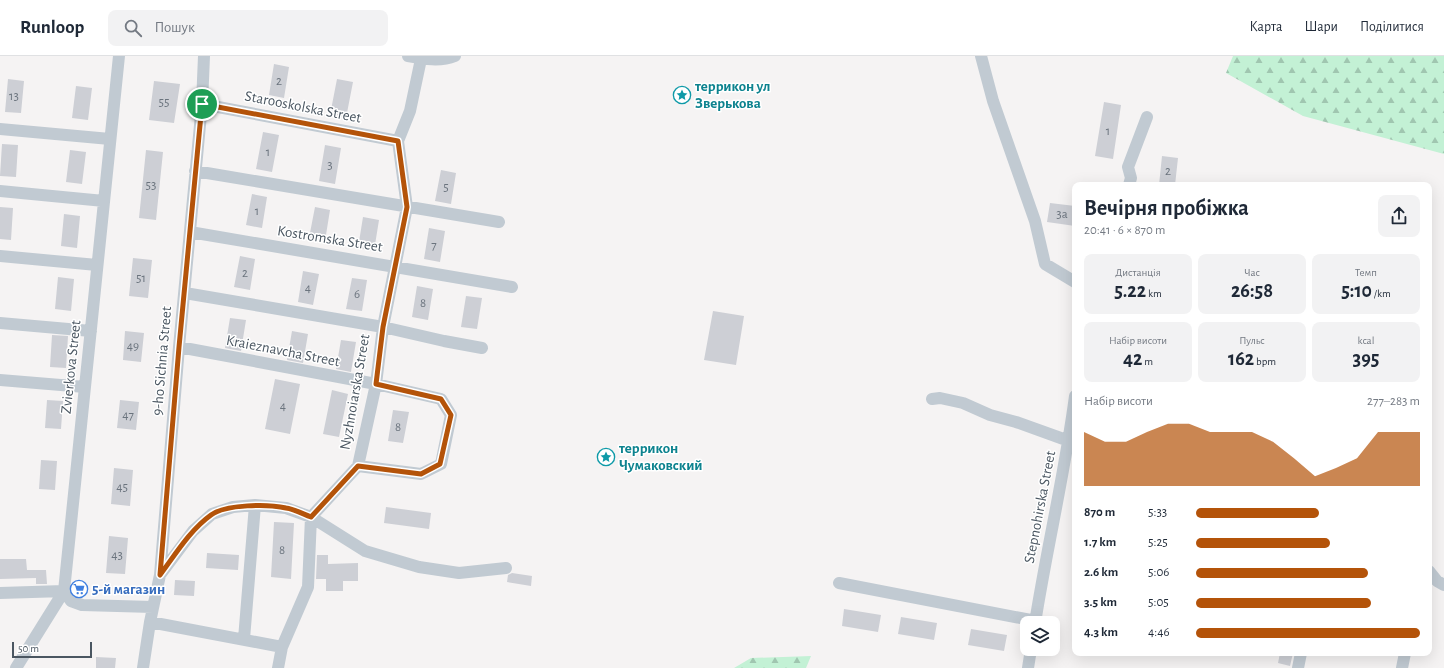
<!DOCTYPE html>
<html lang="uk">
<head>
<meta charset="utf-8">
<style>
	:root { --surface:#fff; --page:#f2f2f3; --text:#1f2937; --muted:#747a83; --line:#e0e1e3; --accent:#b45309 }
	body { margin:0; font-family:"Alegreya Sans",sans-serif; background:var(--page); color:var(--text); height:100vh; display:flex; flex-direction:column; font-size:15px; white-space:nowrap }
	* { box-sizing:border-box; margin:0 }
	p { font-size:13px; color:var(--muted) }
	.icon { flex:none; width:22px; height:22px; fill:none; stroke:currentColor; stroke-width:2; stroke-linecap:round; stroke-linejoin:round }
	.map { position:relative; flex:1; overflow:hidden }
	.drawer { position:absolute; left:1072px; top:126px; width:360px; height:474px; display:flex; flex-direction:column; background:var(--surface); border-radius:8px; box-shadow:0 4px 16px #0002 }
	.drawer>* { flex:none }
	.controls { position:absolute; left:1020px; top:560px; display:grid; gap:8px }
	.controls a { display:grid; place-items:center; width:40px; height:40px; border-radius:8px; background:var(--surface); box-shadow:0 4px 16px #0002; font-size:20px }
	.scale { position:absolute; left:12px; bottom:10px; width:80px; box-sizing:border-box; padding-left:4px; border:2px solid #4a5661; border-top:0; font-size:11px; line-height:14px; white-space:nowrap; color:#4a5661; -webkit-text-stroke:3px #fff; paint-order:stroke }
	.pin { position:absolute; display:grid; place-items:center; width:34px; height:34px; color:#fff; margin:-17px; border:2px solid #fff; border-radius:50%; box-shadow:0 1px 4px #0007 }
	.round { display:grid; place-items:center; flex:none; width:42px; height:42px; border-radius:8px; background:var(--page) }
	.head { display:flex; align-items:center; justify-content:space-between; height:68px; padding:0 12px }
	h1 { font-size:22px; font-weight:600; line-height:30px }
	.figures { display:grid; grid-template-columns:repeat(3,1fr); gap:6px; height:68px; padding:4px 12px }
	.figures div { display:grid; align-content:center; border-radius:8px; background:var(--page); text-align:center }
	.figures b { font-size:20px; font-weight:600 }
	.figures small { font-size:11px; font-weight:400 }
	.figures p { font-size:11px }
	.chart { height:112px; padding:8px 12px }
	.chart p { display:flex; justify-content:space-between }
	.chart svg { width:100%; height:72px; margin-top:4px; fill:var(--accent); opacity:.7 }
	ul { padding:0 12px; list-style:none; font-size:13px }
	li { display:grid; grid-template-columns:64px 48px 1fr; align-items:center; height:30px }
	li i { height:10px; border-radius:5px; background:var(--accent) }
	header { display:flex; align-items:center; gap:24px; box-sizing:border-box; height:56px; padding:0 20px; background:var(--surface); border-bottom:1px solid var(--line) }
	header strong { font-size:19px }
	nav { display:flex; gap:22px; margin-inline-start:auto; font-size:14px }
	.search { width:280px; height:36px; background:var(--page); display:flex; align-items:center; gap:10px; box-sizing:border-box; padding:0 14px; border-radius:8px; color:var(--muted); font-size:15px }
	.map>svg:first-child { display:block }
</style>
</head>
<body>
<header>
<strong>Runloop</strong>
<div class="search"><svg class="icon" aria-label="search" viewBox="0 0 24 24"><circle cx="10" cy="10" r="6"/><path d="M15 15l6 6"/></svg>Пошук</div>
<nav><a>Карта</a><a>Шари</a><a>Поділитися</a></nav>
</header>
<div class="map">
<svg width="1444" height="612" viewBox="0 0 1444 612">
	<defs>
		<pattern id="forest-firs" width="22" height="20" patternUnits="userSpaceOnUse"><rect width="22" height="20" fill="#c3f1d5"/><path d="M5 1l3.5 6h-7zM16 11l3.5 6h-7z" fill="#a0c6b0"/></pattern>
	</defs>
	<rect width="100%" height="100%" fill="#f5f3f3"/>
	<path fill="url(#forest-firs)" d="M1233,0H1444V98L1303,60L1226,17Z
		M811,600L806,612H734L751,602Z"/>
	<path fill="#cdcfd5" d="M274,8L289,11L284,42L269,39Z
		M8,23L24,25L21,57L5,56Z
		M337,23L353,26L346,62L330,59Z
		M154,25L180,28L174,67L149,64Z
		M76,30L92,32L88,64L72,62Z
		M1104,46L1121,49L1113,103L1095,100Z
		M263,76L279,79L272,116L256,113Z
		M2,88L18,89L16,121L0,120Z
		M325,89L341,92L335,128L319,125Z
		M70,94L86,96L82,128L66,126Z
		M146,94L163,96L156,164L139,162Z
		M1162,100L1178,102L1175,129H1159Z
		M441,114L456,117L451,148L435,145Z
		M252,138L267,141L262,172L246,169Z
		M1050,147L1075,150V170L1047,166Z
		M0,151L13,152L11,184L0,183Z
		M315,151L330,154L325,185L309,182Z
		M64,158L80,160L77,192L61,190Z
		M363,161L379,164L374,195L358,192Z
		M429,172L445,175L440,206L424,203Z
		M240,200L255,203L250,234L234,231Z
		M133,202L152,204L148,242L129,240Z
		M303,215L319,218L313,249L298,246Z
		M58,221L74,223L71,255L55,253Z
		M352,222L367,224L362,255L346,253Z
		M417,230L433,233L428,264L412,261Z
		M466,240L482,242L477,273L461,271Z
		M713,255L744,260L736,309L704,304Z
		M230,262L246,264L241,295L225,292Z
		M125,275L144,277L141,306L123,304Z
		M292,275L308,278L303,307L287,304Z
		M52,279L68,280L66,312L50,311Z
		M341,284L356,286L351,316L336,313Z
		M275,323L300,328L290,378L265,373Z
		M332,334L348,338L339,381L323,378Z
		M47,344L63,345L61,373L45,372Z
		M120,344L139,346L136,374L117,372Z
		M393,354L409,356L403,387L388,385Z
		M41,404L57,405L55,434L39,433Z
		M114,412L133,414L130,450L111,448Z
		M386,451L431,457L429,473L384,467Z
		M274,466L294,467L291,523L271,521Z
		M109,480L128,482L125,518L106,517Z
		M207,497L239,499L238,514L206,512Z
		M317,499H328V508L358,507V525H343V535H326V523H316Z
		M0,503H26L27,514H46L47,528H36V522L0,523Z
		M512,517L532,520L531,530L507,526L508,519Z
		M175,524L195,525L194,540L174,539Z
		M844,553L881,559L878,576L842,570Z
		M901,561L937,567L934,584L898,578Z
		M971,573L1007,579L1004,595L968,589Z
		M1280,597H1293L1290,610L1278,607Z
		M96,601L116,602L115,612H96Z"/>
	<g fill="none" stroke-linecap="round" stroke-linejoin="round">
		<path stroke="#c1cad2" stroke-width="12" d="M408,0C424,3 440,6 455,0
			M981,0L993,45L1035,165L1045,208L1075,226
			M202,48L398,85
			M0,73L110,83
			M195,115L499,166
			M1129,129L1131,122L1128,111L1147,61
			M0,135L104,145
			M190,176L512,231
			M0,200L97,209
			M185,237L383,271L444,285L482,292
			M0,267L91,275
			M179,291L376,328L441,343L451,359L441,408L421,418L358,410
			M0,324L85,331
			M932,343L940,342L963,347L990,359L1016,366L1069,385
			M1429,515L1437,525L1444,529
			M160,519L193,475L212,458L233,451L255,449L286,452L311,461L365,495L419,511L459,517L506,512
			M839,527L1036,565
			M0,537L64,535L71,545L82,549L153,551
			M150,566L282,591
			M1035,567C1047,491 1065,416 1075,340
			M244,583L255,449
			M16,612L64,535L119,0
			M143,612L150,566L160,519L179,291L202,48L204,0
			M278,612L282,591L308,531L311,461L358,410L376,328L383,271L407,151L398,85L410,55L421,3
			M1028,612L1031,593
			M1298,612L1301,597
			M1402,612L1405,597"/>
	</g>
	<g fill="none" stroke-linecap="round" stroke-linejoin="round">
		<defs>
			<path id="route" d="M202,48L398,85L407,151L383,271L376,328L441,343L451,359L440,408L421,418L358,410L311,461C303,458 294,453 286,452C268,448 226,448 211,459C190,474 175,499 160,519L179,291Z"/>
		</defs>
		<use href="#route" stroke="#fff" stroke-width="8"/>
		<use href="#route" stroke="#b45309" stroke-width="5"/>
	</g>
	<defs>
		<symbol id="sight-ring" viewBox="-11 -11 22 22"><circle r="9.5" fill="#fff" stroke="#0f9aa8" stroke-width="1.5"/><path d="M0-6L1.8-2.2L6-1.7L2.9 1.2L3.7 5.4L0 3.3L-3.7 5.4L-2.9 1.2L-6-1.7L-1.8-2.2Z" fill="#0f9aa8"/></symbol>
		<symbol id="supermarket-ring" viewBox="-11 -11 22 22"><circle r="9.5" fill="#fff" stroke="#3f7fe0" stroke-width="1.5"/><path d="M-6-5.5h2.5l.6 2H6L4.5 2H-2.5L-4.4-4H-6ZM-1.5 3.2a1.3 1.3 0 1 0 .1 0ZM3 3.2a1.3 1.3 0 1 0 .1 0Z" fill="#3f7fe0"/></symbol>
	</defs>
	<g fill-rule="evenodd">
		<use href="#sight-ring" x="672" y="29" width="20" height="20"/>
		<use href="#sight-ring" x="596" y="391" width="20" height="20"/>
		<use href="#supermarket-ring" x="69" y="523" width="20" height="20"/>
	</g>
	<g text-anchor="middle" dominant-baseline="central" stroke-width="3" stroke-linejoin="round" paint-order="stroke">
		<g font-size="13" fill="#6b747e">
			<text x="279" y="25">2</text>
			<text x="14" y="40">13</text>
			<text x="164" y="46">55</text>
			<text x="1108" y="75">1</text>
			<text x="268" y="96">1</text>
			<text x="330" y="109">3</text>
			<text x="1168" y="115">2</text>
			<text x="151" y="129">53</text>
			<text x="446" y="131">5</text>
			<text x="257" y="155">1</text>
			<text x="1062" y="158">3а</text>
			<text x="434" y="189">7</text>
			<text x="245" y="217">2</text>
			<text x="141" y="222">51</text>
			<text x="308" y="232">4</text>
			<text x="357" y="238">6</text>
			<text x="423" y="247">8</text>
			<text x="133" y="290">49</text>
			<text x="283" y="350">4</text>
			<text x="128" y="359">47</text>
			<text x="398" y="371">8</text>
			<text x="122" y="431">45</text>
			<text x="282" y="494">8</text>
			<text x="117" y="499">43</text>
		</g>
		<g font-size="15" font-weight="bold" fill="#0d838f" stroke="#fff" text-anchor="start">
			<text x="695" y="30">террикон ул<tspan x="695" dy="17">Зверькова</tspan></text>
			<text x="619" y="392">террикон<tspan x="619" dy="17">Чумаковский</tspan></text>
		</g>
		<g font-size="15" fill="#4a5661" stroke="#fff">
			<text transform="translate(303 51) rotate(11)">Starooskolska Street</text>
			<text transform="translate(330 183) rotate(9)">Kostromska Street</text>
			<text transform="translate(283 295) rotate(11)">Kraieznavcha Street</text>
			<text transform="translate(162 305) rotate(-85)">9-ho Sichnia Street</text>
			<text transform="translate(71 311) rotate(-84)">Zvierkova Street</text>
			<text transform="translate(355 336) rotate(-80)">Nyzhnoiarska Street</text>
			<text transform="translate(1040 451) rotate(-79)">Stepnohirska Street</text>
		</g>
		<g font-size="15" font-weight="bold" fill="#366cbe" stroke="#fff" text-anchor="start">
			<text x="92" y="533">5-й магазин</text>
		</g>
	</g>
</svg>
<div class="controls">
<a><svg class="icon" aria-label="layers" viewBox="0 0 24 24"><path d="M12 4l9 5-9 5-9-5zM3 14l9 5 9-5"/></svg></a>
</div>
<div class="scale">50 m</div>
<div class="pin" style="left:202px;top:48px;background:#1e9e55"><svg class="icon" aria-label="arrive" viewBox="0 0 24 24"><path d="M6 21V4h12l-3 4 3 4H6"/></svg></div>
<section class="drawer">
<div class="head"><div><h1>Вечірня пробіжка</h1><p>20:41 · 6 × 870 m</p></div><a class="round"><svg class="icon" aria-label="share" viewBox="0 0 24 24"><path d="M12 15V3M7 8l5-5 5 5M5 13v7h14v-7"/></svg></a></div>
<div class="figures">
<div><p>Дистанція</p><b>5.22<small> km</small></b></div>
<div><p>Час</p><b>26:58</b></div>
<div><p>Темп</p><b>5:10<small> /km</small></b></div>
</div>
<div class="figures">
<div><p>Набір висоти</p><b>42<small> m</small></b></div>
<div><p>Пульс</p><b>162<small> bpm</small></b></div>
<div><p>kcal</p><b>395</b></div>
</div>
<div class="chart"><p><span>Набір висоти</span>277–283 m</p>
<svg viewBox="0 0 160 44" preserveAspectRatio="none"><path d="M0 44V11L10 17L20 17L30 11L40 6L50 6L60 11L70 11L80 11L90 17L100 27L110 38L120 33L130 27L140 11L150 11L160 11V44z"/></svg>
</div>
<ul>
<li><b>870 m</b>5:33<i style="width:55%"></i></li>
<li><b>1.7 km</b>5:25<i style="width:60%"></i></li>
<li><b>2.6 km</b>5:06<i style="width:77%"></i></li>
<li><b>3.5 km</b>5:05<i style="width:78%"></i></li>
<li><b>4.3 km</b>4:46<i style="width:100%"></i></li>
</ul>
</section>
</div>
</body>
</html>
